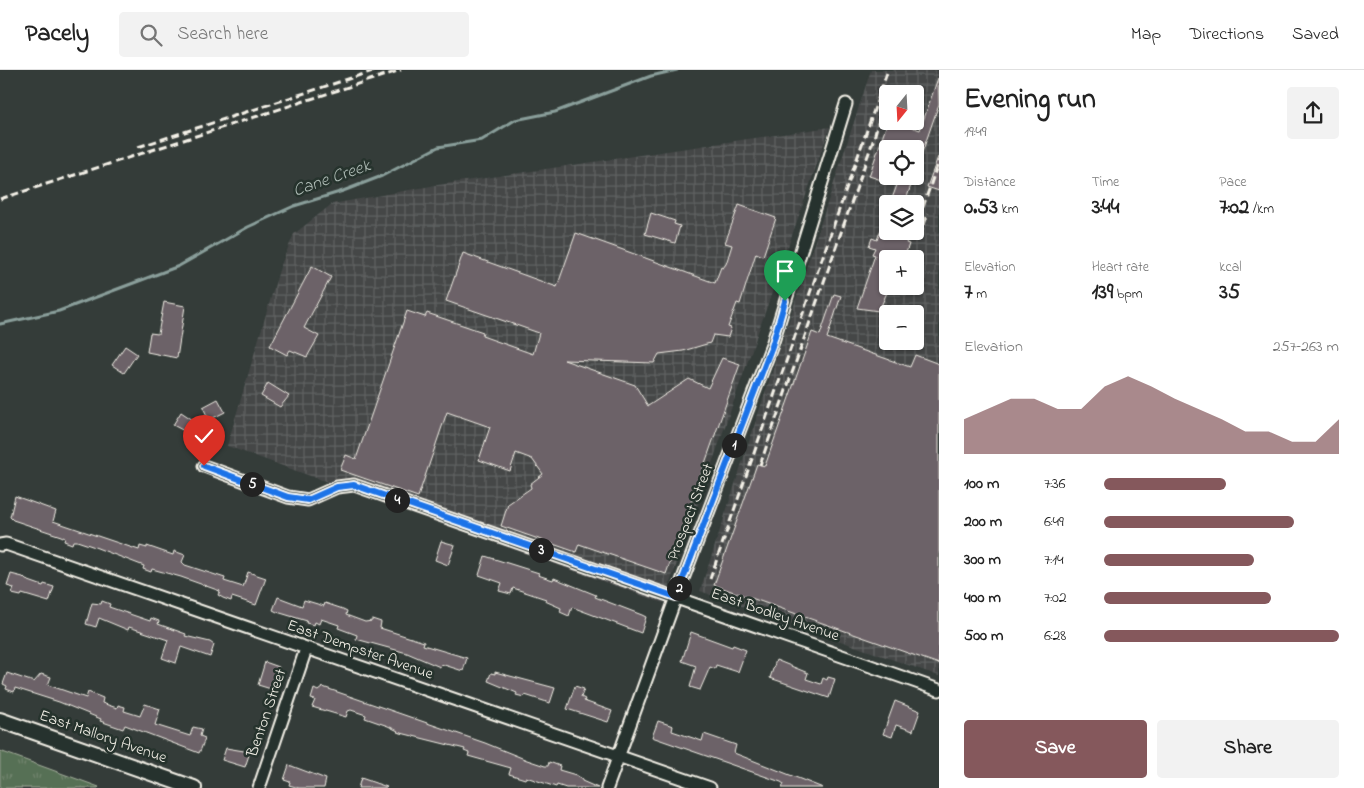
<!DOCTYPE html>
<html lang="en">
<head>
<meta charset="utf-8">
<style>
	:root { --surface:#fff; --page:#f2f2f2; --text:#222; --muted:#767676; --line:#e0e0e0; --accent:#85585c }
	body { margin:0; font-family:"Indie Flower",sans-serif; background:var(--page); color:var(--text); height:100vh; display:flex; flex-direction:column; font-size:19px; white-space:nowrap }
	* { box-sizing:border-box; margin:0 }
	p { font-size:16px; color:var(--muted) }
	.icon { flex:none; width:28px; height:28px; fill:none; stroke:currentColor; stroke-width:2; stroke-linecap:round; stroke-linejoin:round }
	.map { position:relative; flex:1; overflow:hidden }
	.panel { display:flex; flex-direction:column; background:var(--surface); width:425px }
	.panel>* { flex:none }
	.needle { width:32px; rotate:198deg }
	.tools { position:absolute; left:879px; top:15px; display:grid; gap:10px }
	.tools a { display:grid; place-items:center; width:45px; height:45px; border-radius:5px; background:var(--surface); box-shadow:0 1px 4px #0004; font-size:25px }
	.pin { position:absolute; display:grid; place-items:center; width:42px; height:42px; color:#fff; margin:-51px -21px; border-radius:50% 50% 50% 0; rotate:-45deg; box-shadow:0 0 5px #0007 }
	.pin .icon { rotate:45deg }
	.km { position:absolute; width:25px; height:25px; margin:-12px; border-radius:50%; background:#222; color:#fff; font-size:14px; line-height:25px; text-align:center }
	.round { display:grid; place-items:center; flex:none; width:52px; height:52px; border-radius:5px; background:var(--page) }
	.overview { display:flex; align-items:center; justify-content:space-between; height:85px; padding:0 25px }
	h1 { font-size:28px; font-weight:700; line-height:38px }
	.stats { display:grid; grid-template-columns:repeat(3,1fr); gap:8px; height:85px; padding:5px 25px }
	.stats div { display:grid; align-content:center }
	.stats b { font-size:21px; font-weight:700 }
	.stats small { font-size:14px; font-weight:400 }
	.stats p { font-size:14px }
	.chart { height:140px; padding:10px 25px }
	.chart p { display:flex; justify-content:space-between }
	.chart svg { width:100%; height:90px; margin-top:5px; fill:var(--accent); opacity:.7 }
	.button { display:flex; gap:10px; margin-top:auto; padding:10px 25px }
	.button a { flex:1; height:58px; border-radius:5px; background:var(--accent); color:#fff; font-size:20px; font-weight:700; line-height:58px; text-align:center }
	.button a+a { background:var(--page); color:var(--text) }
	ul { padding:0 25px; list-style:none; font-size:16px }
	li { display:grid; grid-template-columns:80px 60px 1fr; align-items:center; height:38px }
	li i { height:12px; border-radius:6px; background:var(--accent) }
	header { display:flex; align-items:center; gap:30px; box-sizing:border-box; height:70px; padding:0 25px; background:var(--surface); border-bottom:1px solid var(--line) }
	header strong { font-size:24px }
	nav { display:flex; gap:28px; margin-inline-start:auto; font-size:18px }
	.search { width:350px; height:45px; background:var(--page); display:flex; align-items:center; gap:12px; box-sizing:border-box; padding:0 18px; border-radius:5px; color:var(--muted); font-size:19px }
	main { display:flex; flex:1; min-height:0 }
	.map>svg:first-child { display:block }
</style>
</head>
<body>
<header>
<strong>Pacely</strong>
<div class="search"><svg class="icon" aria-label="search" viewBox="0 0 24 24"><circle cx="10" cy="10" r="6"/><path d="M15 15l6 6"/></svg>Search here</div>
<nav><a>Map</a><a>Directions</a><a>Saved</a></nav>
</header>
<main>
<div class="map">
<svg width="939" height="718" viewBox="0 0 939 718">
	<defs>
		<pattern id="industrial-grid" width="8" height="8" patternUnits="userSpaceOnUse" patternTransform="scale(1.25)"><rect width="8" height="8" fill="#454747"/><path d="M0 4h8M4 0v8" fill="none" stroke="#606262"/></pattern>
		<pattern id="grass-tufts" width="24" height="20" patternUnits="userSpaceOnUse" patternTransform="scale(1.25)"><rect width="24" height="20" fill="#576f54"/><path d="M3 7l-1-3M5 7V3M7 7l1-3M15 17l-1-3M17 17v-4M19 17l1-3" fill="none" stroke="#70846d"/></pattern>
	</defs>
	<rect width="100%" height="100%" fill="#343c39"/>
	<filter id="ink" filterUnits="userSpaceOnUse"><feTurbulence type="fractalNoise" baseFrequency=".02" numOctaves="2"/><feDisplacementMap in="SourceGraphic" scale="10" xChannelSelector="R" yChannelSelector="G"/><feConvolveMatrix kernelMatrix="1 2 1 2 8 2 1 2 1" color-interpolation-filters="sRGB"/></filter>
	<g filter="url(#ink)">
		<path fill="url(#industrial-grid)" fill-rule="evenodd" d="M871,0H939V606L700,521ZM888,24H915V51H888ZM888,79H915V106H888ZM888,134H915V161H888ZM888,189H915V216H888ZM888,244H915V271H888Z
			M830,57L663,533L227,376L280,197L294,164L332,134L431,116Z"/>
		<path fill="url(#grass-tufts)" stroke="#a6b09e" d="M0,681L99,717L98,718H0Z"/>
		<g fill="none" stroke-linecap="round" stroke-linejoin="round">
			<path stroke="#8a9f9b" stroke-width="3" d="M0,254L59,241L179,196L248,157L294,136L343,121L382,106L438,77L482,70L515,50L555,42L651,6L677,0"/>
		</g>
		<path fill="#6c6268" stroke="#f4f1e8" d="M938,8L939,34L916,100L915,79H888V106H914L905,133L890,134L897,115L869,106L888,51H905L904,54L920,60Z
			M938,87H939V121L927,117Z
			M739,135L776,148L763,186L756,183L740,234L737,233L728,257L731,258L728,267L713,265L710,273L683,281L659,284L654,293L564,290L635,315L648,336L689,309L708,318L722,288L740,294L666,504L579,474L576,482L501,456L508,434L531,418L530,414L543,404L532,389L516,383L510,401L479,390L490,357L447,342L418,427L340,400L346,385L356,389L407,241L425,247L427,243L483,262L482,266L533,284L539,263L446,231L463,183L557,217L576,163L715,213L721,197L723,198L726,194L732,175L725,173Z
			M651,143L675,151L674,154L680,156L675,173L645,164Z
			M886,145L888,161L908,168L906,173L909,174L904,189H888V220L879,241L857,238L875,185L872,184L875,178L869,176L872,168L877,170Z
			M312,196L331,207L304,258L319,266L307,287L290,280L287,285L270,276Z
			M834,224L841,226L827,268L910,297L915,285L939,294V594L714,515L757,394L765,396L812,262L820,265Z
			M164,232L185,236L177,288L147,282L150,263L158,264Z
			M125,276L137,284L124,303L112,295Z
			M268,313L289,326L280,337L261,326Z
			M218,329L225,342L209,350L203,337Z
			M181,342L193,350L186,362L173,355Z
			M15,426L56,441L53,451L139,480L140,476L147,478V476L173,485L174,481L185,485L182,492L185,495L225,508L224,511L243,517L248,502L266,508L256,535L232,527L231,531L223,528L218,525L220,521L181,507L152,499L151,502L143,499L144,496L92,476L77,471H73L72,474L64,471L65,468L61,466L13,450L10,447Z
			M441,471L455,475L448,495L435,490Z
			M485,486L539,503L538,505L553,510L554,508L596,525L595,527L642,545L646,547L641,563L572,537L569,546L560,542L561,538L545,531L546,529L513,518L511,524L499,521L502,513L479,505Z
			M11,504L23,507L26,510L43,516L44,514L54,517L49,532L22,524L21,526L12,524L14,518L7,516Z
			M278,527L302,536L304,530L324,536L325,533L343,539L347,541L346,545L365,552L372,551V549L381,552L380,558L424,572L423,575L467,588L463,601L441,594L440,597L407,583L356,569L357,565L338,558L339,555L321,549L319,554L315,552L314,555L306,553L307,551L277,542L273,540Z
			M102,531L110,534L109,537L150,551L151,548L159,551L158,554L186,564L185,566L210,572L214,575L210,587L181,577L176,593L162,588L168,570L129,557L128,560L99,548L96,557L86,554L92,533L101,534Z
			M691,562L732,577L733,575L746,580L738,602L716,595L715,599L710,597L700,620L690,617L696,596L682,591Z
			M776,590L808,603L806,609L821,614L823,608L827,610L828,607L835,609L829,628L770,608Z
			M265,592L279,597L271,619L258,615Z
			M495,602L555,618L550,633L525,625L524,627L516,625L517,623L488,611L491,603L495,604Z
			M7,603L34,612L41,604L51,607L48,615L86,628L88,622L103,628L102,633L117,638L118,635L125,637L124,641L140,646L145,634L160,639L155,655L190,666L193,657L202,659L200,666L205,668L201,679L199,683L125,655L123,659L100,651L101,649L59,632L15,618L14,622L6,619L7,616L3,614Z
			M575,616L584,619L581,627L585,629L584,631L612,641L608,652L567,639Z
			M323,617L485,673L527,690L545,696H548L549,692L560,696L559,700L576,705L582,709V711L598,718H566L557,715L556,717L526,707L525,709L509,704L511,698L468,686L469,683L464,681L465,679L397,662L398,661L388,656L365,648L366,645L351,640L348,641L346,647L312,637L315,630L311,629L314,619L318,621Z
			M895,631L920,641L913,661L896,655L892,667L883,664Z
			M658,651L673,656L672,661L702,671L704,664L736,675L734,683L823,718H782L784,714L781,712L652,667Z
			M226,678L250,682L245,697L222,690Z
			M289,695L326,709L324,718H299L289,715L290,712L284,710Z
			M361,708L387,717L386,718H358Z"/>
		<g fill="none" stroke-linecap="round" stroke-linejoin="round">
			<defs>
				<path id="minor" d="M204,396L288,427L308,430L337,417L354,415L939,620
					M0,475L6,474L710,718
					M259,718L306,579
					M607,718L676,527L772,275L846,34"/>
				<path id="major" d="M0,650L194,718"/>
			</defs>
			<use href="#minor" stroke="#f4f1e8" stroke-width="15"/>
			<use href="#major" stroke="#f4f1e8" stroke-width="18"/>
			<use href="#minor" stroke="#26332d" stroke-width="11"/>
			<use href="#major" stroke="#26332d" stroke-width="14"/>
			<path stroke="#f4f1e8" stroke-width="3" stroke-dasharray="8 4" stroke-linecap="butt" d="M138,77L376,0
				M0,129L401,0
				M919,149L939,90
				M920,166L928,143
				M760,395L874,68L884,31
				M710,509L888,0"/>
		</g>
	</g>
	<g fill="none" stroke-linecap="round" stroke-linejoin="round" filter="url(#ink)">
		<defs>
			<path id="route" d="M204,396L288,427L308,430L337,417L354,415L676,527L772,276L785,231"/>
		</defs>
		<use href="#route" stroke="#fff" stroke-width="10"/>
		<use href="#route" stroke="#1a73e8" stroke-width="6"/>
	</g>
	<g text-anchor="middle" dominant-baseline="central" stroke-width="5" stroke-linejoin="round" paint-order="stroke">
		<g font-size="16" fill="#f4f1e8" stroke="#26332d">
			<text transform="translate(691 442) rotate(-69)">Prospect Street</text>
			<text transform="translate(775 545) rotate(19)">East Bodley Avenue</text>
			<text transform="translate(360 580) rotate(19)">East Dempster Avenue</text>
			<text transform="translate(267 643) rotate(-71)">Benton Street</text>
			<text transform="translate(103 667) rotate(19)">East Mallory Avenue</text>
		</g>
		<g font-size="18" font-style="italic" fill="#aebbb5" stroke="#26332d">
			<text transform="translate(332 109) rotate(-19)">Cane Creek</text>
		</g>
	</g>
</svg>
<div class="tools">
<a><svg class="needle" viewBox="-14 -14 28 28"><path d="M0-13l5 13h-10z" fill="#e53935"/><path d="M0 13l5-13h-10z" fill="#767676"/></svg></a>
<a><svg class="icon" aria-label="locate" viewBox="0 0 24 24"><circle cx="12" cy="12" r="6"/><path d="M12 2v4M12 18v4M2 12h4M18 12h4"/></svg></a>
<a><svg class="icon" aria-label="layers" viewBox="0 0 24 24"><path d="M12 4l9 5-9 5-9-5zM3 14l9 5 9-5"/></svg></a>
<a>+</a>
<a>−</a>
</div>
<div class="pin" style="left:785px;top:231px;background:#1e9e55"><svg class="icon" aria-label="arrive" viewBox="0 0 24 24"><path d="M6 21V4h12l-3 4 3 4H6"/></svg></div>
<div class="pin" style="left:204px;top:396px;background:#d93025"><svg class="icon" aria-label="check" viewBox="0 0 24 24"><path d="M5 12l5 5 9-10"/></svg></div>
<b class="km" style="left:734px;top:375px">1</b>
<b class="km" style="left:679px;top:518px">2</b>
<b class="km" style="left:541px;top:480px">3</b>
<b class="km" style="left:397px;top:430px">4</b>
<b class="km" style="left:252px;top:414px">5</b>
</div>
<section class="panel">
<div class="overview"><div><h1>Evening run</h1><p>19:49</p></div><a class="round"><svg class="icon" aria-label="share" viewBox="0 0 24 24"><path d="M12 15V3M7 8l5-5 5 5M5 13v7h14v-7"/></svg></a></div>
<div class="stats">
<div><p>Distance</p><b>0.53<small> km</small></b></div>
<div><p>Time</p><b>3:44</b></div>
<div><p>Pace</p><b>7:02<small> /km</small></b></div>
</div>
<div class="stats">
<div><p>Elevation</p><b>7<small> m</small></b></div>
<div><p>Heart rate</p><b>139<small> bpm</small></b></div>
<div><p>kcal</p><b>35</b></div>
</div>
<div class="chart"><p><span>Elevation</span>257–263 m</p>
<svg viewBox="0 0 160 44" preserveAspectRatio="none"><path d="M0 44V27L10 22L20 17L30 17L40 22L50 22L60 11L70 6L80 11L90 17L100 22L110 27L120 33L130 33L140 38L150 38L160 27V44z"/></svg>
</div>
<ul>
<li><b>100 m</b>7:36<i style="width:52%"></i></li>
<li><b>200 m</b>6:49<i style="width:81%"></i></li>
<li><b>300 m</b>7:14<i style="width:64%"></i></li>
<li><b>400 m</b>7:02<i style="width:71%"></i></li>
<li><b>500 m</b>6:28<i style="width:100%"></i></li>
</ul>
<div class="button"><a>Save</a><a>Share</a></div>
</section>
</main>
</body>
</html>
